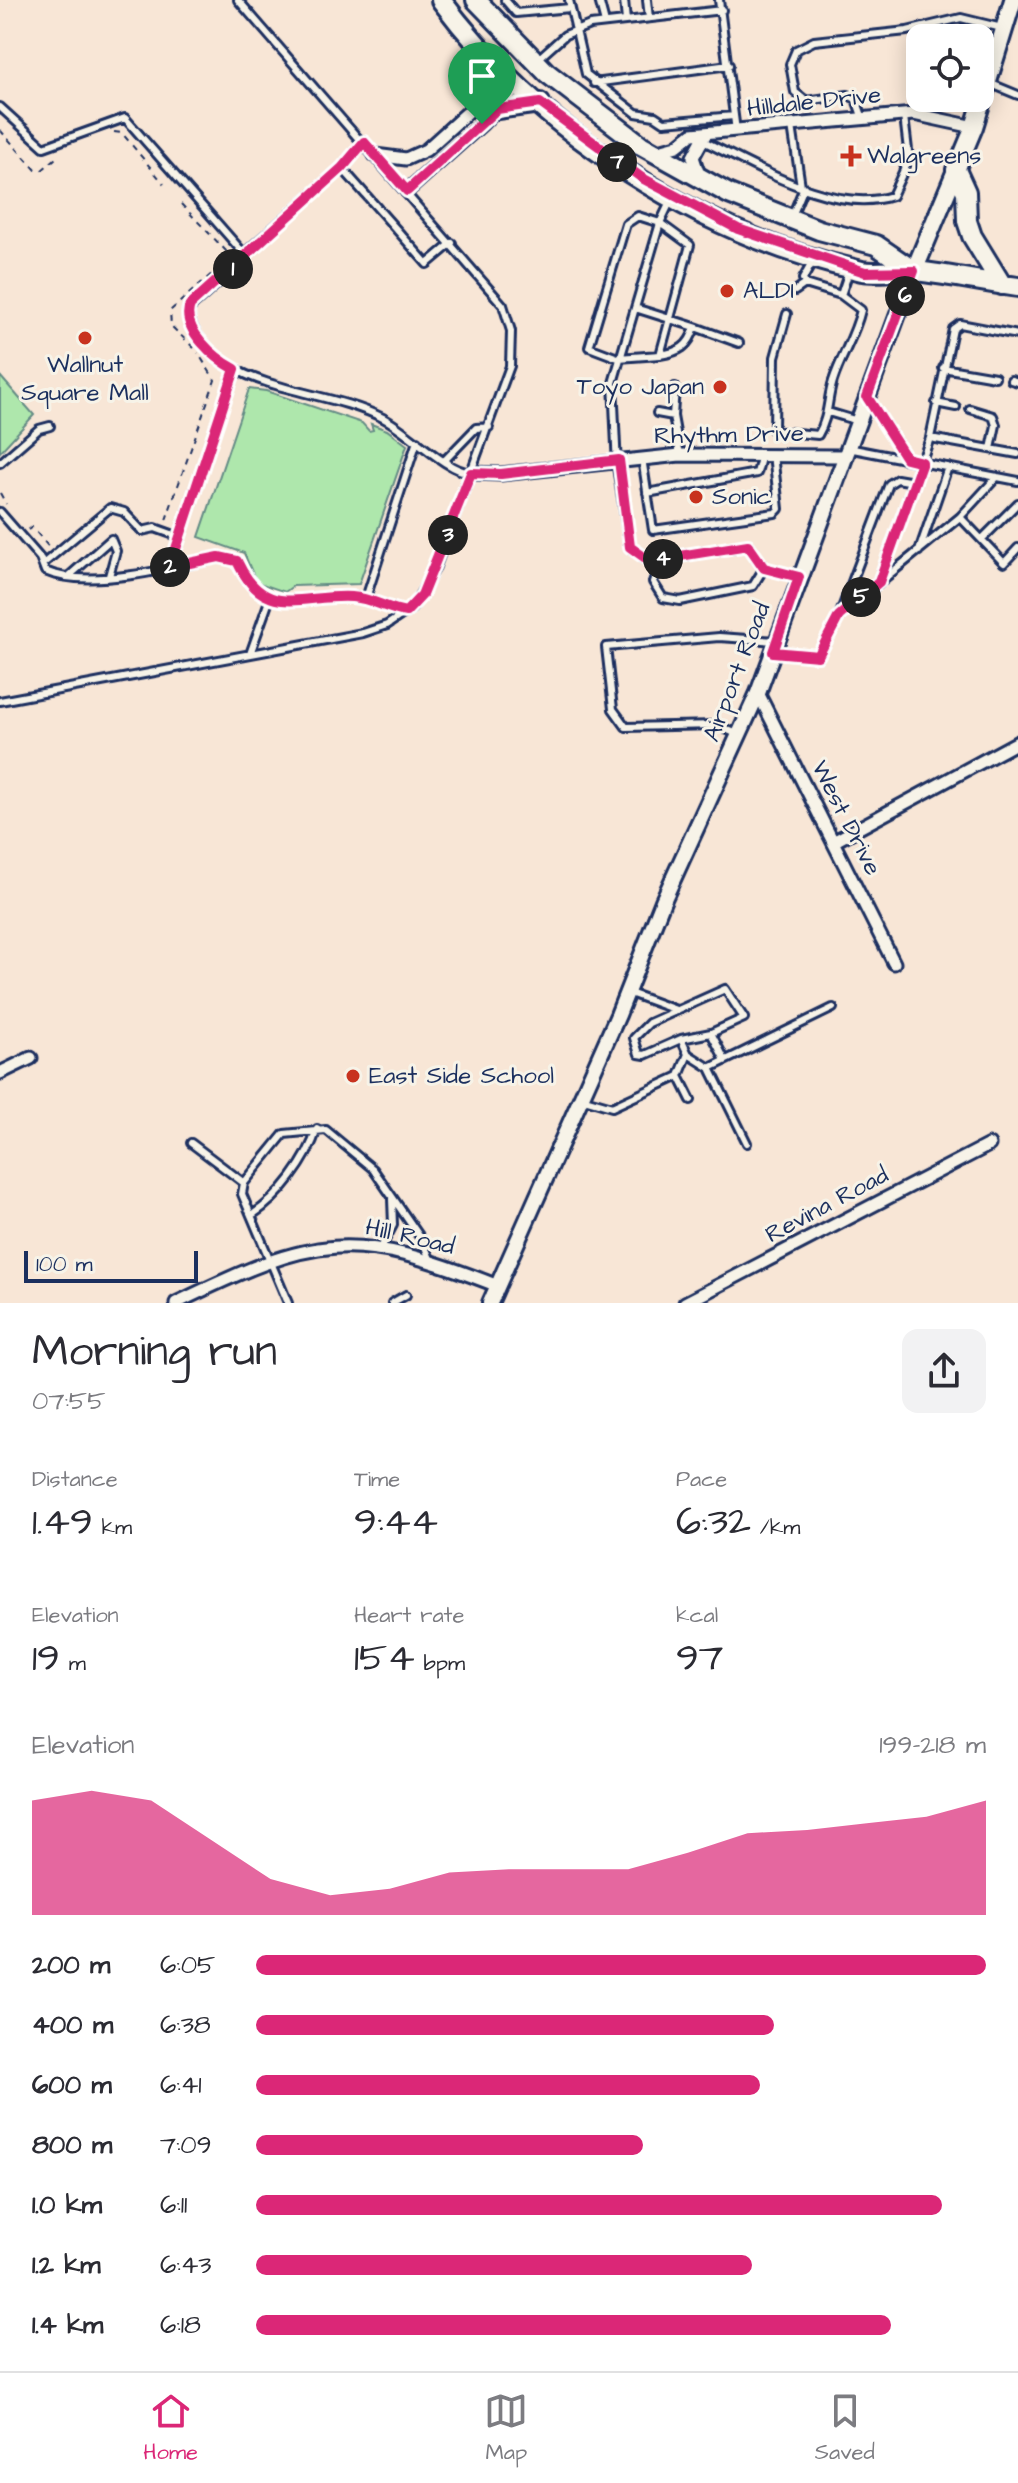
<!DOCTYPE html>
<html lang="en">
<head>
<meta charset="utf-8">
<style>
	:root { --surface:#fff; --page:#f2f2f3; --text:#2b2b33; --muted:#7c7c81; --line:#e1e1e2; --accent:#db2777 }
	body { margin:0; font-family:"Architects Daughter",sans-serif; background:var(--page); color:var(--text); height:100vh; display:flex; flex-direction:column; font-size:30px; white-space:nowrap }
	* { box-sizing:border-box; margin:0 }
	p { font-size:26px; color:var(--muted) }
	.icon { flex:none; width:44px; height:44px; fill:none; stroke:currentColor; stroke-width:2; stroke-linecap:round; stroke-linejoin:round }
	.map { position:relative; height:1303px; overflow:hidden }
	.panel { display:flex; flex-direction:column; background:var(--surface); flex:1 }
	.panel>* { flex:none }
	.buttons { position:absolute; left:906px; top:24px; display:grid; gap:16px }
	.buttons a { display:grid; place-items:center; width:88px; height:88px; border-radius:16px; background:var(--surface); box-shadow:0 4px 20px #0003; font-size:40px }
	.scale { position:absolute; left:24px; bottom:20px; width:174px; box-sizing:border-box; padding-left:8px; border:4px solid #1b2f5e; border-top:0; font-size:22px; line-height:28px; white-space:nowrap; color:#1b2f5e; -webkit-text-stroke:6px #f7f3e8; paint-order:stroke }
	.pin { position:absolute; display:grid; place-items:center; width:68px; height:68px; color:#fff; margin:-82px -34px; border-radius:50% 50% 50% 0; rotate:-45deg; box-shadow:0 0 8px #0007 }
	.pin .icon { rotate:45deg }
	.km { position:absolute; width:40px; height:40px; margin:-20px; border-radius:50%; background:#222; color:#fff; font-size:22px; line-height:40px; text-align:center }
	.round { display:grid; place-items:center; flex:none; width:84px; height:84px; border-radius:16px; background:var(--page) }
	.overview { display:flex; align-items:center; justify-content:space-between; height:136px; padding:0 32px }
	h1 { font-size:44px; font-weight:600; line-height:60px }
	.figures { display:grid; grid-template-columns:repeat(3,1fr); gap:12px; height:136px; padding:8px 32px }
	.figures div { display:grid; align-content:center }
	.figures b { font-size:40px; font-weight:600 }
	.figures small { font-size:22px; font-weight:400 }
	.figures p { font-size:22px }
	.chart { height:224px; padding:16px 32px }
	.chart p { display:flex; justify-content:space-between }
	.chart svg { width:100%; height:144px; margin-top:8px; fill:var(--accent); opacity:.7 }
	ul { padding:0 32px; list-style:none; font-size:26px }
	li { display:grid; grid-template-columns:128px 96px 1fr; align-items:center; height:60px }
	li i { height:20px; border-radius:10px; background:var(--accent) }
	.dock { display:flex; justify-content:space-around; align-items:center; height:112px; border-top:2px solid var(--line); background:var(--surface); font-size:22px; color:var(--muted) }
	.dock a { display:grid; justify-items:center; gap:4px }
	.dock .active { color:var(--accent) }
	.map>svg:first-child { display:block }
</style>
</head>
<body>
<div class="map">
<svg width="1018" height="1303" viewBox="0 0 1018 1303">
	<rect width="100%" height="100%" fill="#f8e6d6"/>
	<filter id="ink" filterUnits="userSpaceOnUse"><feTurbulence type="fractalNoise" baseFrequency=".0125" numOctaves="2"/><feDisplacementMap in="SourceGraphic" scale="16" xChannelSelector="R" yChannelSelector="G"/><feConvolveMatrix kernelMatrix="1 2 1 2 8 2 1 2 1" color-interpolation-filters="sRGB"/></filter>
	<g filter="url(#ink)">
		<path fill="#aee7ac" stroke="#648b85" stroke-width="2" d="M0,376L34,415L0,452Z
			M249,389L266,391L362,423L369,431L373,430L371,424L387,430L407,445L359,584L293,586L285,592L256,582L244,553L199,537Z"/>
		<g fill="none" stroke-linecap="round" stroke-linejoin="round">
			<defs>
				<path id="service" d="M505,0L516,13L570,8
					M569,0L586,74L636,113L655,116L664,122L734,116
					M599,0L605,23
					M624,0L626,21
					M647,0L649,18
					M719,0L736,131
					M980,46L996,51
					M538,59L565,35L590,25L722,10
					M594,83L729,65
					M989,83L1018,95
					M0,107L44,147L125,118L240,249L237,266L188,310C190,333 211,356 231,367C274,392 338,395 383,418C409,431 445,471 471,473
					M863,119L856,99L848,95L806,101L795,92L790,64L796,50L814,41L907,31L961,18L1002,28
					M792,126L801,186
					M701,140C754,165 832,215 892,196L909,159L904,116
					M342,168L427,264L452,243
					M638,216L660,223L690,245L660,355L618,358L589,347L626,224Z
					M792,216L804,187
					M240,257L342,168L364,142
					M813,261L803,279L805,284L841,295L849,271
					M795,291L805,284
					M635,308L695,327C689,347 679,352 660,355
					M787,314L775,357L774,431L818,435C829,417 827,400 833,381C841,356 855,336 861,310L841,295
					M695,327L739,343
					M1018,335L960,324L953,329L930,438L1018,454
					M943,368L995,377
					M1011,380L1018,382
					M675,387L673,416L680,455
					M869,401L906,458
					M936,403L956,407
					M970,409L993,416L996,425L991,449
					M828,412L858,421
					M657,413L673,416
					M848,448L1018,481
					M642,458L653,530L775,513L779,509L773,454
					M445,460L476,428L489,427
					M0,463L39,429L50,426
					M647,493L757,473L762,454
					M0,512L40,558L45,571C87,590 174,568 219,557L237,561C265,621 300,594 352,597C371,598 387,609 406,612
					M960,517L1004,563L1018,548
					M982,539L1018,503
					M919,551L948,467
					M43,564L110,508L124,512L142,531L155,528L180,537
					M170,567L235,369
					M658,567L630,547L617,467L613,383L660,223L671,200
					M764,568L753,586L680,601L663,598L653,582L661,559L748,545L764,568L799,577
					M68,577L111,539L116,551L109,576
					M879,581L930,438
					M366,598L417,441
					M842,613L960,517L997,477
					M773,652L818,656L839,616L889,484L897,479L914,482
					M250,654L270,598
					M0,701L363,633L387,625L412,608L435,569L510,366L511,331L503,305L238,0
					M739,735L717,725L626,727L613,709L606,647L719,637L776,641
					M627,992L676,1010
					M711,1033L725,1060
					M681,1039L711,1033L744,1018L725,989L649,1023L634,1038L639,1054L645,1055L681,1039L688,1054
					M710,1068L833,1008
					M679,1076L688,1054L710,1068L747,1143
					M581,1098L612,1107L679,1076L691,1100
					M191,1143L244,1183
					M252,1215C280,1197 307,1161 317,1129
					M381,1248L393,1225L392,1199
					M288,1303L242,1194L244,1183L284,1134L326,1130L373,1169L422,1240L431,1261
					M392,1303L406,1295"/>
				<path id="minor" d="M655,152L677,146L692,134L914,114L974,127
					M375,155L406,159L426,150L509,75
					M700,178L693,157L705,135
					M407,191L482,124L519,85
					M471,473L501,474L680,455L845,456
					M758,693L894,963
					M833,842L1018,742
					M0,1073L31,1058
					M176,1303C316,1235 351,1228 498,1286
					M685,1303L989,1145"/>
				<path id="tertiary" d="M490,1303L618,1015L663,901L758,693L914,271"/>
				<path id="secondary" d="M914,271L974,127L1013,0"/>
				<path id="primary" d="M441,0C539,132 701,236 862,271C879,274 898,269 916,271C950,275 984,282 1018,287
					M476,0L547,73L641,145L729,194L819,230L876,245L914,271
					M497,109L540,103
					M956,170L966,192L967,221L972,236L1002,285"/>
			</defs>
			<use href="#service" stroke="#1b2f5e" stroke-width="12"/>
			<use href="#minor" stroke="#1b2f5e" stroke-width="17"/>
			<use href="#tertiary" stroke="#1b2f5e" stroke-width="20"/>
			<use href="#secondary" stroke="#1b2f5e" stroke-width="22"/>
			<use href="#primary" stroke="#1b2f5e" stroke-width="24"/>
			<path stroke="#1b2f5e" stroke-width="2" stroke-dasharray="6 6" stroke-linecap="butt" d="M0,130L36,170L41,171L56,158
				M114,132L122,133L164,184
				M181,204L228,253L225,262L170,311L171,326L194,348
				M0,493L6,504
				M166,520L215,380L198,353
				M28,530L32,527L48,546"/>
			<use href="#service" stroke="#f7f3e8" stroke-width="6"/>
			<use href="#minor" stroke="#f7f3e8" stroke-width="11"/>
			<use href="#tertiary" stroke="#f7f3e8" stroke-width="14"/>
			<use href="#secondary" stroke="#f7f3e8" stroke-width="16"/>
			<use href="#primary" stroke="#f7f3e8" stroke-width="18"/>
		</g>
	</g>
	<g fill="none" stroke-linecap="round" stroke-linejoin="round" filter="url(#ink)">
		<defs>
			<path id="route" d="M540,103L642,178L738,229L865,272L914,271L867,397L906,458L922,462L879,582L839,616L818,656L773,652L799,577L764,568L748,545L661,559L658,567L630,547L619,460L501,474L471,473L422,595L406,612C387,609 371,598 352,597C300,594 265,621 237,561L219,557L170,567L235,369C216,359 180,329 190,305L342,168L364,142L407,191L497,109Z"/>
		</defs>
		<use href="#route" stroke="#fff" stroke-width="16"/>
		<use href="#route" stroke="#db2777" stroke-width="10"/>
	</g>
	<g fill="#c8321e" stroke="#f7f3e8" stroke-width="3">
		<path d="M847 144h8v8h8v8h-8v8h-8v-8h-8v-8h8z"/>
		<circle cx="727" cy="291" r="8"/>
		<circle cx="85" cy="338" r="8"/>
		<circle cx="720" cy="387" r="8"/>
		<circle cx="696" cy="497" r="8"/>
		<circle cx="353" cy="1076" r="8"/>
	</g>
	<g text-anchor="middle" dominant-baseline="central" stroke-width="6" stroke-linejoin="round" paint-order="stroke">
		<g font-size="24" fill="#1b2f5e" stroke="#f7f3e8">
			<text transform="translate(814 102) rotate(-6)">Hilldale Drive</text>
			<text transform="translate(729 435) rotate(-1)">Rhythm Drive</text>
			<text transform="translate(737 672) rotate(-69)">Airport Road</text>
			<text transform="translate(846 818) rotate(63)">West Drive</text>
			<text transform="translate(827 1205) rotate(-28)">Revina Road</text>
			<text transform="translate(410 1237) rotate(13)">Hill Road</text>
		</g>
		<g font-size="24" fill="#1b2f5e" stroke="#f7f3e8" text-anchor="start">
			<text x="867" y="156">Walgreens</text>
			<text x="743" y="291">ALDI</text>
			<text x="85" y="365" text-anchor="middle">Wallnut<tspan x="85" dy="28">Square Mall</tspan></text>
			<text x="704" y="387" text-anchor="end">Toyo Japan</text>
			<text x="712" y="497">Sonic</text>
			<text x="369" y="1076">East Side School</text>
		</g>
	</g>
</svg>
<div class="buttons">
<a><svg class="icon" aria-label="locate" viewBox="0 0 24 24"><circle cx="12" cy="12" r="6"/><path d="M12 2v4M12 18v4M2 12h4M18 12h4"/></svg></a>
</div>
<div class="scale">100 m</div>
<div class="pin" style="left:482px;top:124px;background:#1e9e55"><svg class="icon" aria-label="arrive" viewBox="0 0 24 24"><path d="M6 21V4h12l-3 4 3 4H6"/></svg></div>
<b class="km" style="left:233px;top:269px">1</b>
<b class="km" style="left:170px;top:567px">2</b>
<b class="km" style="left:448px;top:535px">3</b>
<b class="km" style="left:663px;top:559px">4</b>
<b class="km" style="left:861px;top:597px">5</b>
<b class="km" style="left:905px;top:296px">6</b>
<b class="km" style="left:617px;top:162px">7</b>
</div>
<section class="panel">
<div class="overview"><div><h1>Morning run</h1><p>07:55</p></div><a class="round"><svg class="icon" aria-label="share" viewBox="0 0 24 24"><path d="M12 15V3M7 8l5-5 5 5M5 13v7h14v-7"/></svg></a></div>
<div class="figures">
<div><p>Distance</p><b>1.49<small> km</small></b></div>
<div><p>Time</p><b>9:44</b></div>
<div><p>Pace</p><b>6:32<small> /km</small></b></div>
</div>
<div class="figures">
<div><p>Elevation</p><b>19<small> m</small></b></div>
<div><p>Heart rate</p><b>154<small> bpm</small></b></div>
<div><p>kcal</p><b>97</b></div>
</div>
<div class="chart"><p><span>Elevation</span>199–218 m</p>
<svg viewBox="0 0 160 44" preserveAspectRatio="none"><path d="M0 44V9L10 6L20 9L30 21L40 33L50 38L60 36L70 31L80 30L90 30L100 30L110 25L120 19L130 18L140 16L150 14L160 9V44z"/></svg>
</div>
<ul>
<li><b>200 m</b>6:05<i style="width:100%"></i></li>
<li><b>400 m</b>6:38<i style="width:71%"></i></li>
<li><b>600 m</b>6:41<i style="width:69%"></i></li>
<li><b>800 m</b>7:09<i style="width:53%"></i></li>
<li><b>1.0 km</b>6:11<i style="width:94%"></i></li>
<li><b>1.2 km</b>6:43<i style="width:68%"></i></li>
<li><b>1.4 km</b>6:18<i style="width:87%"></i></li>
</ul>
</section>
<nav class="dock">
<a class="active"><svg class="icon" aria-label="home" viewBox="0 0 24 24"><path d="M3 11l9-7 9 7M6 9v11h12V9"/></svg>Home</a>
<a><svg class="icon" aria-label="map" viewBox="0 0 24 24"><path d="M3 6l6-2 6 2 6-2v14l-6 2-6-2-6 2zM9 4v14M15 6v14"/></svg>Map</a>
<a><svg class="icon" aria-label="saved" viewBox="0 0 24 24"><path d="M7 4h10v16l-5-4-5 4z"/></svg>Saved</a>
</nav>
</body>
</html>
